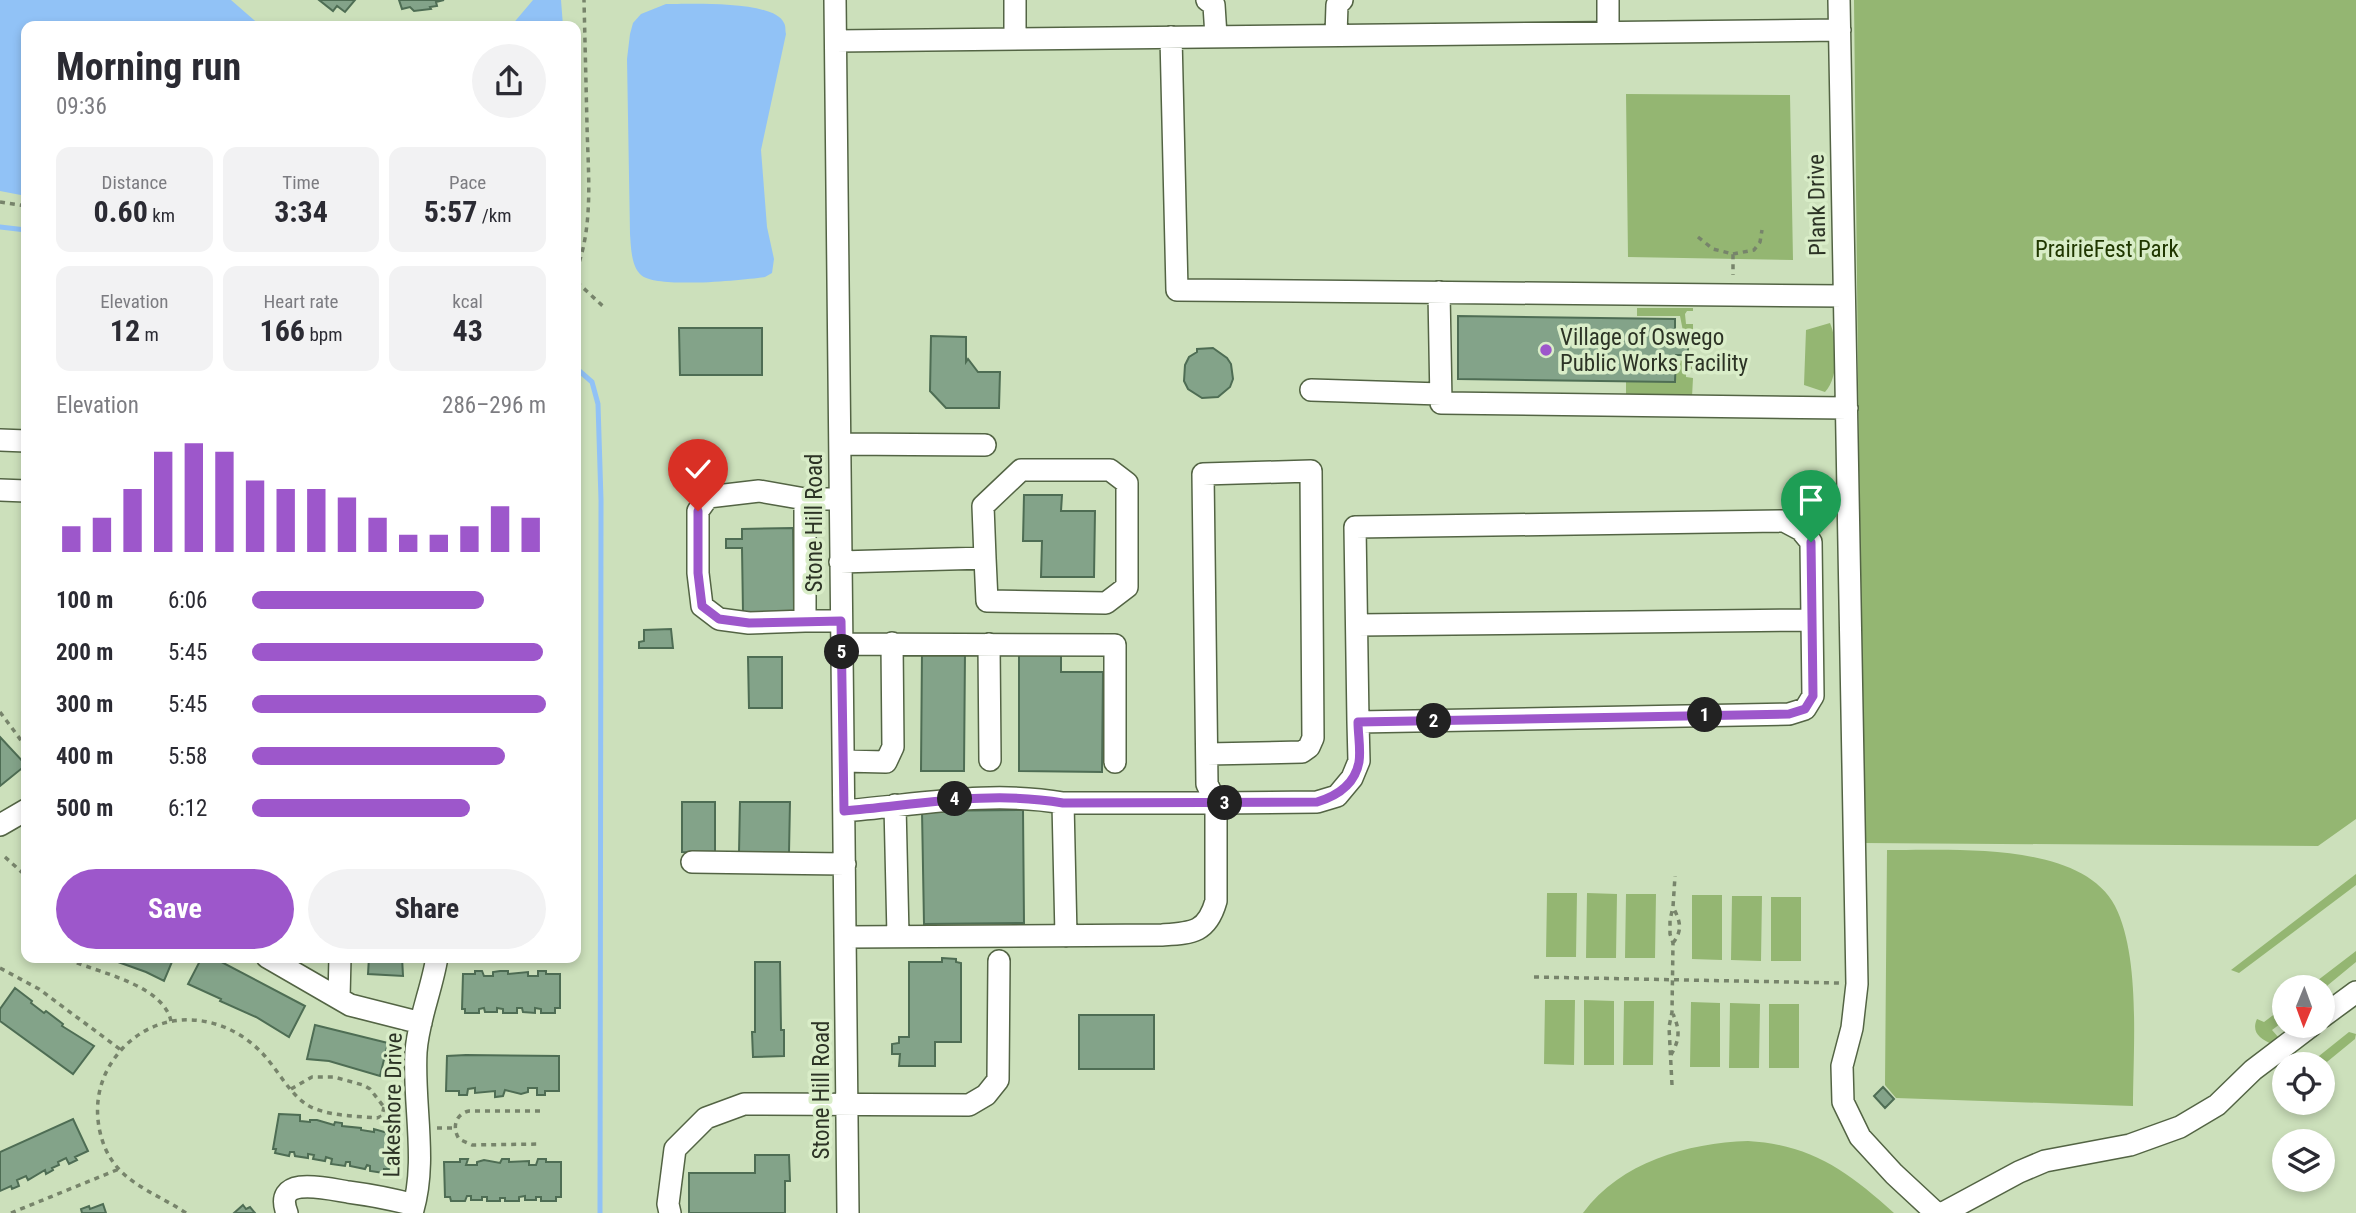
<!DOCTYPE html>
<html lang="en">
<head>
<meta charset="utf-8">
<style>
	:root { --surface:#fff; --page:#f2f2f3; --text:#2b2b33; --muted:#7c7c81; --accent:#9d57cb }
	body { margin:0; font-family:"Roboto Condensed",sans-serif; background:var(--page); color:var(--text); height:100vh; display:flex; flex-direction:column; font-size:26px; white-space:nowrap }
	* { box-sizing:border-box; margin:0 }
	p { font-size:23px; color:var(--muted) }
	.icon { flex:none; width:38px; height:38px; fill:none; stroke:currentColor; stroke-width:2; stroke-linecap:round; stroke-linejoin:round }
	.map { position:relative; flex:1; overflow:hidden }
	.drawer { position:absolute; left:21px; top:21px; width:560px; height:942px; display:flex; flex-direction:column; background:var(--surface); border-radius:14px; box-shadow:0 4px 10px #0003 }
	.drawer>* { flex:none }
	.needle { width:46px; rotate:181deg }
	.controls { position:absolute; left:2272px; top:975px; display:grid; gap:14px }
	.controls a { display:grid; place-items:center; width:63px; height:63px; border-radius:50%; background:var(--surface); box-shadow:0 4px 10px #0003; font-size:35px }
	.pin { position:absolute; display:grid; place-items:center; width:60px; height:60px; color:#fff; margin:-72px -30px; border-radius:50% 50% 50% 0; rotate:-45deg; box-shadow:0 0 7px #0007 }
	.pin .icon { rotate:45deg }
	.km { position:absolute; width:35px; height:35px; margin:-18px; border-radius:50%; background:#222; color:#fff; font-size:19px; line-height:35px; text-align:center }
	.round { display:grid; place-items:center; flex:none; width:74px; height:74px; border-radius:37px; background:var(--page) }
	.head { display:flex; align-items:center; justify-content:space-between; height:119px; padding:0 35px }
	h1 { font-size:38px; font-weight:700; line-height:52px }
	.figures { display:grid; grid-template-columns:repeat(3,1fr); gap:10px; height:119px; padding:7px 35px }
	.figures div { display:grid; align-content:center; border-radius:14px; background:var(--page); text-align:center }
	.figures b { font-size:30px; font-weight:700 }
	.figures small { font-size:19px; font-weight:400 }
	.figures p { font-size:19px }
	.chart { height:196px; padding:14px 35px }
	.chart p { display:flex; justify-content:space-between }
	.chart svg { width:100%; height:126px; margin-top:7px; stroke:var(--accent); stroke-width:6 }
	.primary-button { display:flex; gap:14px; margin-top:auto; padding:14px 35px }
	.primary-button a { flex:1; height:80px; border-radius:42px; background:var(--accent); color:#fff; font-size:28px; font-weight:700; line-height:80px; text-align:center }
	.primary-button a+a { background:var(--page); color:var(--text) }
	ul { padding:0 35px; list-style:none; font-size:23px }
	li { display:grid; grid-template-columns:112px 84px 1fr; align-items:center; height:52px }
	li i { height:18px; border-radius:9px; background:var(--accent) }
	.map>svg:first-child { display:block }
</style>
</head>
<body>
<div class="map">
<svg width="2356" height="1213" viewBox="0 0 2356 1213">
	<rect width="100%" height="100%" fill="#cce0bb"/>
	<path fill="#94b672" d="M1854,0H2356V819L2318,846L1863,843Z
		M1626,94L1790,95L1793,260L1628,257Z
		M1637,308H1693V311H1687L1685,314L1686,324H1693V334H1686L1683,331L1680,316H1637Z
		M1830,323C1838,342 1839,377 1825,392L1804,385L1806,330Z
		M1676,360L1693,362V369L1686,370V377L1693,378L1692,397L1626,396V381L1675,382Z
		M1887,850C1950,851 2080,840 2115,906C2141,957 2133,1050 2133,1106L1896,1098L1885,1085Z
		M2356,874V885L2239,973L2231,970Z
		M1547,893H1577L1576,957H1546Z
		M1587,893L1617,894L1616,958H1586Z
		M1626,894H1656L1655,958H1625Z
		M1692,895H1722V960L1692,959Z
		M1732,896H1762L1761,961L1731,960Z
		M1771,897H1801V961H1771Z
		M2356,951V962L2322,990V987H2309Z
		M1545,1000H1575L1574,1065L1544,1064Z
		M1584,1000L1614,1001V1065H1584Z
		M1624,1001H1654L1653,1065H1623Z
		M1691,1002L1720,1003V1067H1690Z
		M1730,1003L1760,1004L1759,1068H1729Z
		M1769,1004H1799V1068H1769Z
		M2284,1007V1021L2272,1030L2279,1038L2272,1044C2260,1039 2251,1032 2257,1019L2264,1022Z
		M2349,1032L2356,1034L2355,1039L2322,1066L2309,1064Z
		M1748,1141C1812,1145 1847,1171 1894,1213H1583C1621,1162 1687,1143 1748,1141Z"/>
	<path fill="#91c2f6" d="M0,0H231L261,26H26V196L0,191Z
		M533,0H561L563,26H511Z
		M666,4C689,4 774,0 784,23C786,26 785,30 786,34L761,150L767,227L774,259L772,273L765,277C742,280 656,289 641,275C631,266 631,247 630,234L627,59L630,34L633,23L641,14Z"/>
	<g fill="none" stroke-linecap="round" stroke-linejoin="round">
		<path stroke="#91c2f6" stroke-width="5" d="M0,227L26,230
			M576,368L592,382L598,404L601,500L600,1213"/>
	</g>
	<path fill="#83a389" stroke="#4e6d54" stroke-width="2" d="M319,0H355L345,12L337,6L333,11Z
		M399,0H444L436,2L437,6L430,7L431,9L414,11L410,7L402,9Z
		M1458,316L1675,319V338H1688V355H1676L1675,382L1458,379Z
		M679,328H762V375H680Z
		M931,336L966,337V362L968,359L978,372H1000L999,408H946L930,391Z
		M1213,348L1227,358L1231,364L1233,379L1230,387L1218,397L1202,398L1188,389L1184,381L1185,365L1189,357L1197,352V349Z
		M1024,495H1062L1061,511H1095L1094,577H1041L1042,541H1023Z
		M793,528L794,612H743L742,548H726V539H742V529Z
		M671,629L673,648H639V642L644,641V630Z
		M922,650L965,651L964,771H921Z
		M1019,651H1061V672H1103L1102,772L1019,771Z
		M748,657H782V708H749Z
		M0,737L26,765L0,786Z
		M682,802H715V853L682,852Z
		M740,802H790L789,853H739Z
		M1023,810L1024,923L924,924L922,811Z
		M104,957H174L164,981L146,972Z
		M202,957H212L305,1006L289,1037L256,1017L220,1001L221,999L188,984Z
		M369,957H402L403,976L368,974Z
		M942,958L956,959V962L961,963V1042H935V1066H899L900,1054H892V1044L899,1043V1037H909V962H942Z
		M755,962H780L781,1030H784V1056L753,1057L752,1032H755Z
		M475,971H482L484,976H493V972L500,971H508V974L528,972V976H538V971H546V974H560V1008H555V1013H541V1009L535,1008V1013L523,1012L522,1008H517V1013H503V1009L497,1008V1012H485L484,1008L479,1009V1013H465V1009H462L463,974H475Z
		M15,988L32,1001L31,1003L44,1013L46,1011L63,1024L62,1026L94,1046L73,1074L0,1021V1009Z
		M1079,1015H1154V1069H1079Z
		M315,1025L388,1043L380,1076L329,1061L307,1059Z
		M466,1055L559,1056V1091H545V1095H537V1088H528V1092L521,1094L505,1090L503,1096L495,1097V1091L475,1093V1088L468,1089L467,1095H459V1091H446L447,1056Z
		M1883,1087L1894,1099L1885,1108L1874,1096Z
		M279,1114L300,1115V1121L310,1122V1120H317L334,1125L335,1122L342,1123V1126L361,1128V1130L374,1132V1129L395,1135L389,1169H384V1173L370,1171V1166L367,1165L365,1169L350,1166V1162H346L345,1166L331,1164L332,1159L326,1157L325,1161L313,1159L314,1155L308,1154V1158L295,1156L294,1152H290L289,1156L275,1153L276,1149H273Z
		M73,1119L88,1151L75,1157L77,1160L69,1164L66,1158L58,1162L59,1165L52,1168L53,1170L46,1174L45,1170L28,1180L26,1176L17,1180L19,1186L12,1189L11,1186L0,1191V1152Z
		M755,1155H789L790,1181H785V1213H689V1173H755Z
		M460,1159H468L466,1165H477V1162L484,1160L500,1163L502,1159H509V1162L529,1161V1165H536L538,1159H546V1162H561V1197H556V1201H541V1197H536V1200H525V1196L519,1197V1201H505V1198H500V1201H487V1197H482V1200H471V1196H467L465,1201H451L450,1197H445L444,1162H460Z
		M103,1204L106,1213H82L81,1209L89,1206L90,1209Z
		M243,1205L246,1209L250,1207L255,1213H234Z"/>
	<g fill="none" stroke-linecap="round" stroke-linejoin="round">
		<defs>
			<path id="minor" d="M835,0L848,1213
				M1207,0L1214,5L1216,36
				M1839,0L1857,984L1852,1028L1842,1066L1843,1102L1860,1137L1894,1174L1936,1213
				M1608,32V0
				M1336,35L1337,5L1342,0
				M1171,37L1177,290L1844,296
				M1015,39V0
				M836,41L1840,30
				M1439,292L1441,403L1847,408
				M1311,390L1441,394
				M0,440L26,441
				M840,444L985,445
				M0,490L26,491
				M805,499L759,491L708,497L698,511V573L702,606L719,619L749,623L805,621
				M840,499H805V621H841
				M1784,521L1801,530L1811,542L1813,696L1805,709L1789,714L1358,722L1355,527Z
				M840,562L985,558L987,601L1106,603L1127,587V483L1110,470H1021L983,506L985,558
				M1357,625L1812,620
				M841,644L1115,645V762
				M989,644L990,760
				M1207,754L1302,752L1309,747L1313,738L1311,471L1203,474L1207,784L1216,803L1317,802L1337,796L1352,778L1359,761L1358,722
				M844,761L886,762L893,747L892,643
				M895,805L898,936
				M844,811C917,805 990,790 1063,803
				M0,825L26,810
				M692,862L845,864
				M846,937L1162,935C1192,933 1207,933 1216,901V803H1063L1066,936
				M267,957L350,1005L421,1023
				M339,998L340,957
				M2322,1017L2356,992
				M287,1213C272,1174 329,1189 348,1192C371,1195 392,1199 414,1205
				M412,1213C428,1162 413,1105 416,1052C418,1020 432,989 437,957
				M670,1213L668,1204L675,1149L706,1118L744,1104L969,1105L986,1095L998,1080L999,961
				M1943,1213L2019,1172L2045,1161L2130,1145L2180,1127L2217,1105L2253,1070L2311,1026"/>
		</defs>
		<use href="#minor" stroke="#536444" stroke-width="24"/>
		<path stroke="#77846b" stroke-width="3.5" stroke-dasharray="5 5" stroke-linecap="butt" d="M0,202L26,206
			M1698,237L1713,249L1733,254V275
			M1733,254L1754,250L1760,242L1762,230
			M576,271C594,226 588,172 587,125C586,83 585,42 584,0
			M577,271L579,284L606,309
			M0,712L26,747
			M5,857L26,876
			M1673,943C1682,931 1681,923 1674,909
			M69,957L75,962C104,974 163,986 171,1021
			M479,957L541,960
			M0,968L39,989L121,1050
			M1534,977L1840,983
			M1671,1055C1680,1039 1680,1030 1673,1014
			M1672,1085L1669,1027L1672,1012L1673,943L1670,934V920L1673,907L1675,876
			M291,1089L312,1077H334L363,1085L370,1089L384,1107H400
			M540,1111H469C455,1114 452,1128 459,1139L472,1145L541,1144
			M437,1128H454
			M11,1213L119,1169
			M186,1213C150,1189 111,1181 100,1132C93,1101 101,1072 122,1049C162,1006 225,1013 263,1054C278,1070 290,1095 309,1106C328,1116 355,1116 377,1118L382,1116L384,1107"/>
		<use href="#minor" stroke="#fff" stroke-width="21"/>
	</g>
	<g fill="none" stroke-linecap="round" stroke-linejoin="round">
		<defs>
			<path id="route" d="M698,511V573L702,606L719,619L749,623L841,621L844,811C917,805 990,790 1063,803L1317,802C1337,796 1355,784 1359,762C1361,750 1358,734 1358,722L1789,714L1805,709L1813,696L1811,542"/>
		</defs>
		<use href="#route" stroke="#fff" stroke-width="14"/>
		<use href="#route" stroke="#9d57cb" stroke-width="9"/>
	</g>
	<circle fill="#9d57cb" stroke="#d9edc8" stroke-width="2.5" cx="1546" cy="350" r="7"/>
	<g text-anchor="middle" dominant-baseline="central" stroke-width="7" stroke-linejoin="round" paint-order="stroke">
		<g font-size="23" fill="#2c3325" stroke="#d9edc8">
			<text transform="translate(1817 205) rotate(-91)">Plank Drive</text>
			<text transform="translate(814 523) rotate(-90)">Stone Hill Road</text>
			<text transform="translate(821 1090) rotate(-90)">Stone Hill Road</text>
			<text transform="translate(393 1105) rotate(-89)">Lakeshore Drive</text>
		</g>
		<g font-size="23" fill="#203700" stroke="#d9edc8">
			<text x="2107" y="249">PrairieFest Park</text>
		</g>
		<g font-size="23" fill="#2c3325" stroke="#d9edc8" text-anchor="start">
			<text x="1560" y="337">Village of Oswego<tspan x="1560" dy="26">Public Works Facility</tspan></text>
		</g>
	</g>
</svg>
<div class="controls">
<a><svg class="needle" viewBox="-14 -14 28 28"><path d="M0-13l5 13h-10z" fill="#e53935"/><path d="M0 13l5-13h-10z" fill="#7c7c81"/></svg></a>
<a><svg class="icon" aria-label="locate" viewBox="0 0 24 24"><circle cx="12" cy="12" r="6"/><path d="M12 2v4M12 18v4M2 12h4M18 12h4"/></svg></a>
<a><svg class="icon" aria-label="layers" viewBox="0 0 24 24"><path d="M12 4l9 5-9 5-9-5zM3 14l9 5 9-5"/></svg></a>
</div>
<div class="pin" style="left:1811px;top:542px;background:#1e9e55"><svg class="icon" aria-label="arrive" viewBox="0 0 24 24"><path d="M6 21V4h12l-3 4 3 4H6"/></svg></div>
<div class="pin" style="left:698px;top:511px;background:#d93025"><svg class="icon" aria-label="check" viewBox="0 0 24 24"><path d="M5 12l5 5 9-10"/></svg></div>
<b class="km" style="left:1705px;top:715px">1</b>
<b class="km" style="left:1434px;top:721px">2</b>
<b class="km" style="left:1225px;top:803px">3</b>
<b class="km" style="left:955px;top:799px">4</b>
<b class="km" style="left:842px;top:652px">5</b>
<section class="drawer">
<div class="head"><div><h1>Morning run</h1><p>09:36</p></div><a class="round"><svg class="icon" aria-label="share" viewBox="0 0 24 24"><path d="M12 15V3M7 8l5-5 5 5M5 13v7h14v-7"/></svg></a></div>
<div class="figures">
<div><p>Distance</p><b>0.60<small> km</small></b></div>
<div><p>Time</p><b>3:34</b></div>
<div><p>Pace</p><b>5:57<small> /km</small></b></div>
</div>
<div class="figures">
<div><p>Elevation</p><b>12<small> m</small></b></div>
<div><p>Heart rate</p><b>166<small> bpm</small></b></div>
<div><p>kcal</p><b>43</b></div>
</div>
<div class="chart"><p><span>Elevation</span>286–296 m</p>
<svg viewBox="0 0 160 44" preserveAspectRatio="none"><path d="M5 44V35M15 44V32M25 44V22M35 44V9M45 44V6M55 44V9M65 44V19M75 44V22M85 44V22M95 44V25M105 44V32M115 44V38M125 44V38M135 44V35M145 44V28M155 44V32"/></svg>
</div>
<ul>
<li><b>100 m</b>6:06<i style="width:79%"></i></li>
<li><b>200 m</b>5:45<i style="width:99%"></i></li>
<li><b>300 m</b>5:45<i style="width:100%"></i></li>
<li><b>400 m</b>5:58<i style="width:86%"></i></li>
<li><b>500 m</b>6:12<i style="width:74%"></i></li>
</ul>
<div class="primary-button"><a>Save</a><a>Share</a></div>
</section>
</div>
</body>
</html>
